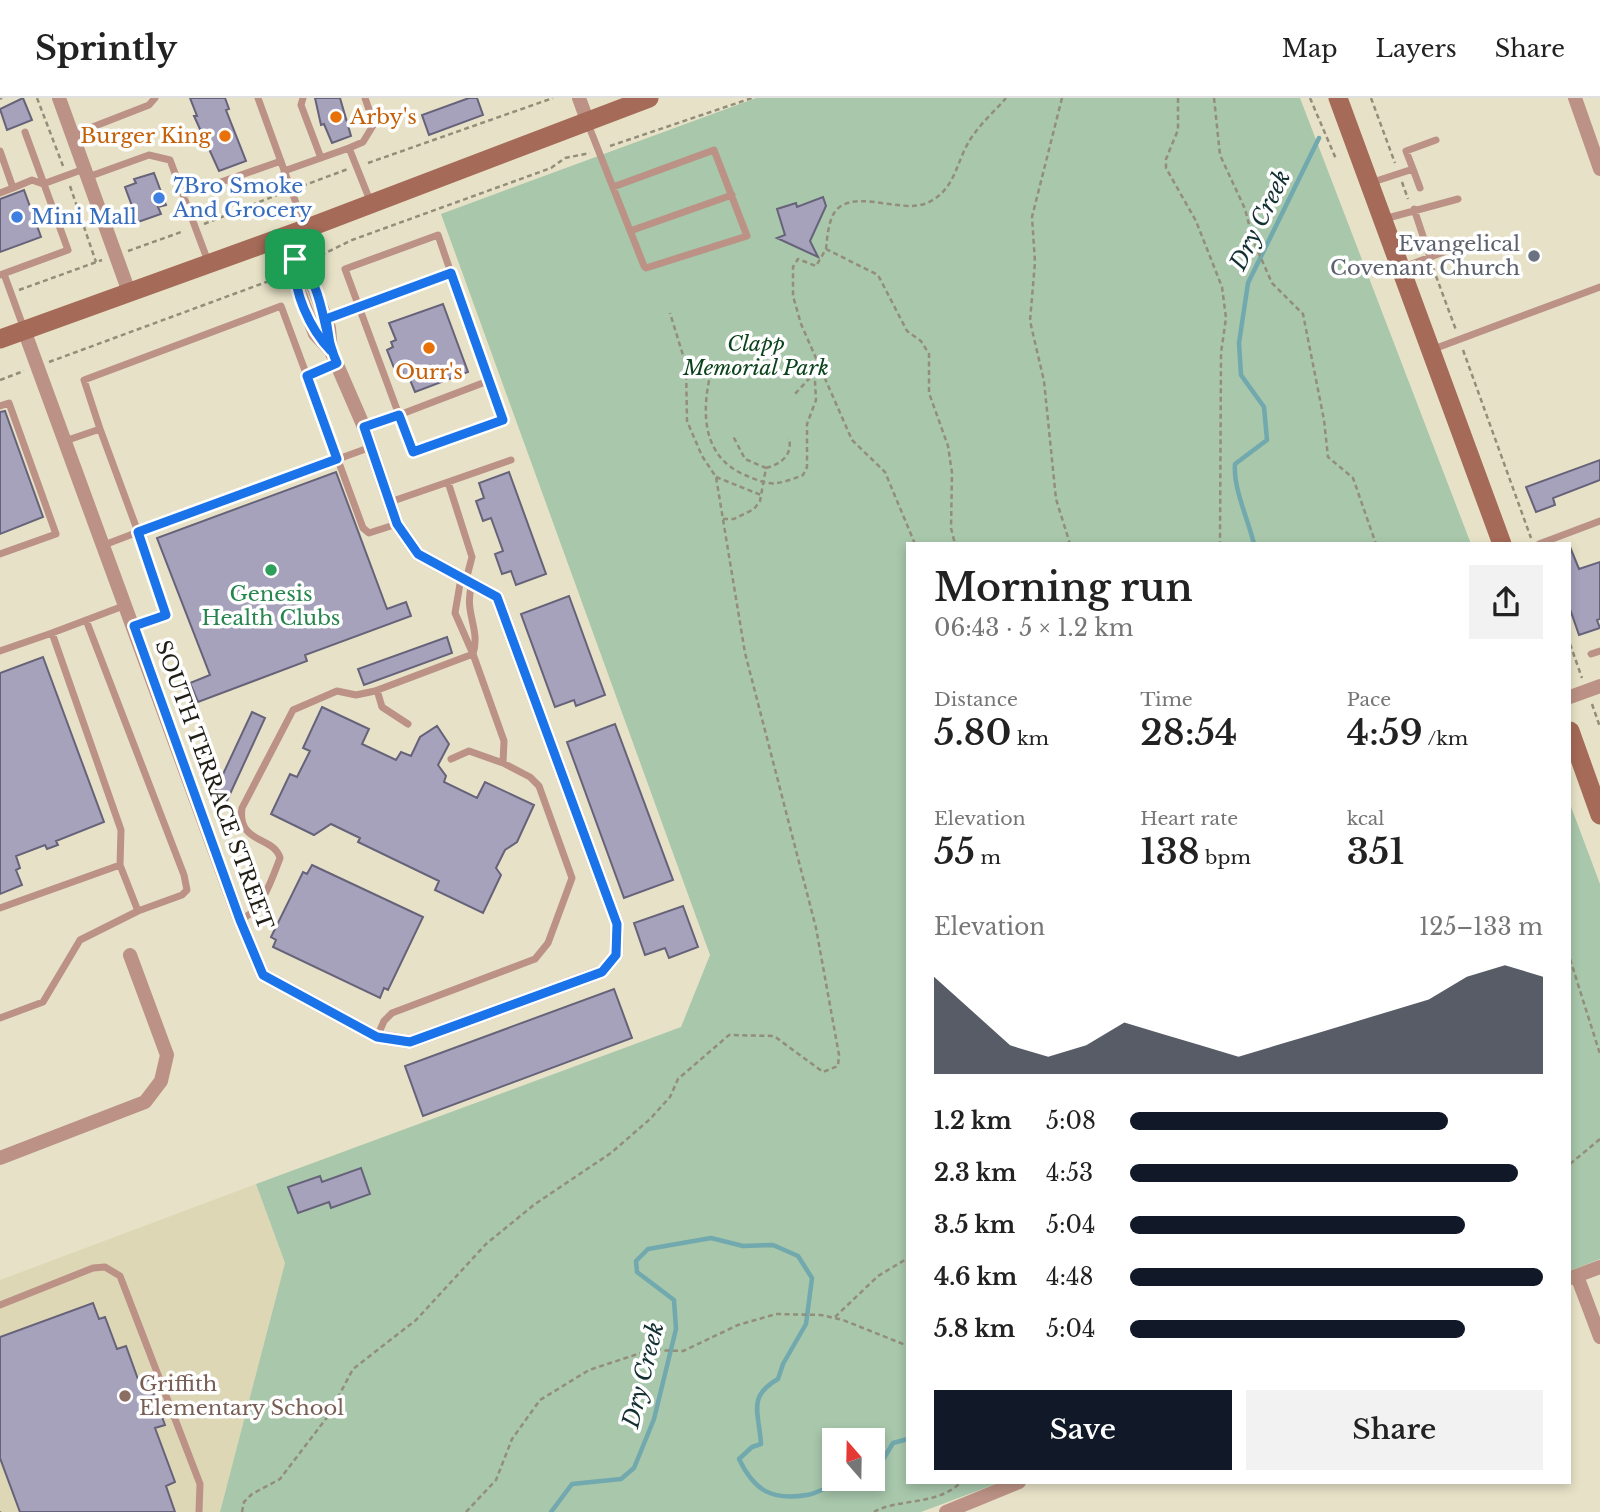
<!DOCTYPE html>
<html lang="en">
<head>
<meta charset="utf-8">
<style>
	:root { --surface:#fff; --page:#f2f2f2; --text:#222; --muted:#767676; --line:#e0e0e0; --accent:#111827 }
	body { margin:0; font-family:"Libre Baskerville",serif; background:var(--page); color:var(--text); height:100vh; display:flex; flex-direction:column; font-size:26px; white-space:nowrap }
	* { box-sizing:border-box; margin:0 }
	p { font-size:23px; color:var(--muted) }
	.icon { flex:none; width:38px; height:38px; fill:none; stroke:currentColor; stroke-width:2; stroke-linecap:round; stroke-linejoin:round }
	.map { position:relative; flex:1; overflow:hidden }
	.panel { position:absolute; left:906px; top:444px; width:665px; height:942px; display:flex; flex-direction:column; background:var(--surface); border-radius:0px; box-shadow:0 4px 10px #0003 }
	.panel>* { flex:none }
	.needle { width:46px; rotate:340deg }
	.fabs { position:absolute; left:822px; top:1330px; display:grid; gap:14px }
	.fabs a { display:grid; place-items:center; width:63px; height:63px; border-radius:0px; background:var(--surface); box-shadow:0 4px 10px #0003; font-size:35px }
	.pin { position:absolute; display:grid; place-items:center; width:60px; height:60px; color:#fff; margin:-30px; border-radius:14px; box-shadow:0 4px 10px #0006 }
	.round { display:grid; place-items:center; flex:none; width:74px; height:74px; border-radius:0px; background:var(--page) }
	.overview { display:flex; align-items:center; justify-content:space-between; height:119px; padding:0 28px }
	h1 { font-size:38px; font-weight:600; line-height:52px }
	.figures { display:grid; grid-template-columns:repeat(3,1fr); gap:10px; height:119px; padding:7px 28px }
	.figures div { display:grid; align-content:center }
	.figures b { font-size:35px; font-weight:600 }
	.figures small { font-size:19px; font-weight:400 }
	.figures p { font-size:19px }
	.chart { height:196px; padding:14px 28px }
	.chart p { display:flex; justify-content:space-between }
	.chart svg { width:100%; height:126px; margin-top:7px; fill:var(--accent); opacity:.7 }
	.button { display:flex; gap:14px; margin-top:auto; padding:14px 28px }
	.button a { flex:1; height:80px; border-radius:0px; background:var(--accent); color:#fff; font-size:28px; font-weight:600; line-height:80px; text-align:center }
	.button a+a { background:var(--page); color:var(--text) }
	ul { padding:0 28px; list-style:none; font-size:23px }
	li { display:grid; grid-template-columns:112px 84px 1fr; align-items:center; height:52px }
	li i { height:18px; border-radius:9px; background:var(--accent) }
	header { display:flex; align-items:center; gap:42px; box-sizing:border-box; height:98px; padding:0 35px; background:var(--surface); border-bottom:2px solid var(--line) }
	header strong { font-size:33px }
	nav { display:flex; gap:38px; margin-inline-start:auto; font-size:24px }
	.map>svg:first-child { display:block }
</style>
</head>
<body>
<header>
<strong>Sprintly</strong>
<nav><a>Map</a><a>Layers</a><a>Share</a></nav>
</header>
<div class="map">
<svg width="1600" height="1414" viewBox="0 0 1600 1414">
	<rect width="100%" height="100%" fill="#e7e2c7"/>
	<path fill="#ded7b6" d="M256,1086L285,1165L220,1414H0V1182Z"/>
	<path fill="#a8c7ab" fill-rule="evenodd" d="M756,0H1300L1471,446H908V1384H1001L921,1414H220L285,1165L256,1086L681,929L710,857L441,116ZM835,1342H873V1381H835Z
		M1570,706L1600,786V1161L1570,1173Z"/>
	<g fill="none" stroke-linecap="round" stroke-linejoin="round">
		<path stroke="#71a9ae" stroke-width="4.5" d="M1254,446C1248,421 1233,390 1235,366L1267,342L1264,309L1241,277L1239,245L1248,185L1319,40
			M873,1378L893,1345L908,1341
			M551,1414L572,1386L621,1381L634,1370L654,1321L676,1231L674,1202L637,1174L636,1163L648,1151L711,1140L743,1148L773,1147L798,1158L812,1180L806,1226L783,1266L778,1281C747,1299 759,1314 761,1346L752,1349L739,1361C754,1392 771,1403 807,1397C818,1395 828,1388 838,1386C850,1383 859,1388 869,1381"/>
	</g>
	<path fill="#a6a2bc" stroke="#666279" stroke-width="2" d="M23,0L32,22L7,32L0,11Z
		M190,0H225L229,11L226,12L246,63L219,73L194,18H197Z
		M315,0H340L351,38L332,45L324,26L321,27Z
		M469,0H477L483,17L429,37L422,17Z
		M154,75L166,107L158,109L161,116L138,124L125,89L136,85L134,81Z
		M24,92L41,139L0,154V101Z
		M823,99L826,108L810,143L818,159L777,140L785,137L777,111L796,105L797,109Z
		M443,206L468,274L415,294L408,277L404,279L402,273L396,275L387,252L393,249L391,244L396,242L389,225Z
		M5,313L43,419L0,436V314Z
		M1600,362V382L1553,400L1555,407L1536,414L1526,389Z
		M336,374L387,511L406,504L411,518L305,557L307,563L198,604L190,585L210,577L157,440Z
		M509,374L546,476L516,487L511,473L502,476L495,456L503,453L491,420L483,423L476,403L484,400L479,385Z
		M1570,449L1579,471L1600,464V521L1597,522L1600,530L1579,537L1570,511Z
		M569,498L605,597L576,608L574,602L555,609L521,516Z
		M447,539L452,555L364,587L358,571Z
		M43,559L104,724L56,743L58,747L47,751L45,747L16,758L20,770L16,772L22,787L0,796V575Z
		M322,609L369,631L362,646L396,662L401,654L411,658L420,639L437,628L449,646L438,667L446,678L444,684L477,700L485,684L534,707L517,744L505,752L496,770L501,777L483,815L435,792L439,783L358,744L360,740L331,726L314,737L271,716L290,676L297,679L310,653L303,650Z
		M252,614L265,620L224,709L211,702Z
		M615,626L673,782L624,800L567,644Z
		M312,767L423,819L388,892L384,890L380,900L273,849L276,842L271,839L303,774L307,776Z
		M683,808L698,849L669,860L665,850L645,857L634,825Z
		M614,891L632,940L423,1018L405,968Z
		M361,1070L370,1096L331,1110L329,1104L298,1115L288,1089L320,1078L322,1084Z
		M93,1205L99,1221L105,1219L117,1251L126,1248L139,1284L148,1281L165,1327L155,1330L175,1384L166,1388L175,1414H20L0,1360V1239Z"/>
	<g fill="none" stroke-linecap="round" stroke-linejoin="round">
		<path stroke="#928e7a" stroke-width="2.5" stroke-dasharray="5 3.5" stroke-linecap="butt" d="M37,0L63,68
			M1062,0L1032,119L1035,164L1030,223L1044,283L1056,401L1070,446
			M1178,0V32L1166,61V70L1196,123L1222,189L1226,220L1221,255L1220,446
			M1214,0L1220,57L1245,111L1253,142L1272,185L1303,216L1324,322L1328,359L1353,380L1376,446
			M1310,0L1336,61
			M1371,0L1395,65
			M0,1L2,0
			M610,48L752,0
			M368,65L553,0
			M1402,84L1408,101
			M70,88L96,164
			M302,88L348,71
			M204,126L282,95
			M826,151C827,141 828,129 832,119C846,86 901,117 927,105C958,91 955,61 974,36C983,23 996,12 1006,0
			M128,153L184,133
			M313,161L352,142L551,70L565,60L590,55
			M1433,170L1456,232
			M19,192L102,162
			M1463,252L1531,440
			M49,264L280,179
			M711,274C701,314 702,359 745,377C754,381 768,387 777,385C786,384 795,380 803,377L807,369V326L816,302L815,284L820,269L793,298
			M0,282L24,273
			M766,370C781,366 793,357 789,340
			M716,379L761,397
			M723,421H734L754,411L760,403L766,370L745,361L733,338
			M915,446L885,374L852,342L801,226L793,198V169L798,161L816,168L826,151L878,177L907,233L921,243L929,256V295L948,348L952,375L951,430L955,446
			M1570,546L1582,580
			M1592,606L1600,629
			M1570,861L1600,956
			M1570,1066L1600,1041
			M835,1219L878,1178L908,1160
			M0,1413V1414
			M242,1414L244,1404L252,1396L280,1381L328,1318L353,1271L416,1222L486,1146L535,1106L611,1055L650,1021L670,999L678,981L729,937L774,938L823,974L838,968L839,957L816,830L745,555L716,379L702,358L687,323L686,267L670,215
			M466,1414L496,1382L512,1341L540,1302L589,1272L650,1252L683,1253L738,1227L776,1216L821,1217L843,1222L908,1248
			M874,1414C898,1400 938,1408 961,1384"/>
		<path stroke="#bb9285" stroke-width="7" d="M258,0L305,130
			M303,0L301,7L321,60
			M588,26L644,168L646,170L747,138L714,52L613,89
			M72,37L149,7L155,0
			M349,50L363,44L374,26L365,0
			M0,53L13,90L32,82L43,86L84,71
			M1413,71L1420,90
			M284,73L349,50L371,105
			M88,79L149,57L170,62L209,166
			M1370,85L1413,71L1406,53L1436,42
			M0,95L13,90
			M184,97L281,63
			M1414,111L1430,159
			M1384,121L1458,101
			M630,133L732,97
			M1401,170L1473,143
			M451,175L359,209L345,171L438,137L488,283L399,317L413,354L503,322L488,283
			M4,176L24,231
			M0,177L68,152L25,34
			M326,221L359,209L399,317L364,329
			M1431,252L1600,189
			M337,266L307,278L363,430L369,435L397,426
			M0,308L9,305L56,436L0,456
			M100,331L84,282L281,208L307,278
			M65,343L100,331L138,434L104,447
			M448,384L511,362
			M390,404L448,384L472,459L466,482
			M1539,446L1600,423
			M461,480L455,515L473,556C481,530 463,515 472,486
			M134,529L166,517L138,434L371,349
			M52,535L126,507
			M0,553L52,535L121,732L120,767L138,813
			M1591,556L1600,553
			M377,592L382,609L408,626
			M451,661L469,653L503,665
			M0,810L120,767
			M240,822C262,813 272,781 280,760C274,738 237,746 242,710L293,612L337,593L356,597L375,593L473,556L504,643L503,665L530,679L539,688L572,780L548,845L535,861L392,915L384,923L377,939
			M0,920L43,904L80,842L138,813L182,797L187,792L184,777L86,522
			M0,1207L93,1170L105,1169L120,1178L200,1386L199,1414"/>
		<path stroke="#bb9285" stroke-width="14" d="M59,0L129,194
			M579,0L587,22
			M1575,0L1600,71
			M286,138L295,161L293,178L315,236L331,253
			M24,232L240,822L263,877L377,939L410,944L602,874L616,857L617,826L497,499L418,456L397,426L364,329L331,253L329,230L308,173L295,161
			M1570,599L1600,588
			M0,1060L145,1004L161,983L167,957L130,857
			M1577,1178L1600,1239
			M1571,1180L1600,1169
			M946,1414L1019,1384"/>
		<path stroke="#a56a58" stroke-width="19" d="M1338,0L1502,446
			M0,241L305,131L649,0
			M1570,633L1600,717"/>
	</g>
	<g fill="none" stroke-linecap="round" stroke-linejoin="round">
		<defs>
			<path id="route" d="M295,161C326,188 321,232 337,265L307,278L337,361L138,434L166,517L134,528L240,822L263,877L377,939L410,944L602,874L616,857L617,826L497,499L418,456L397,426L364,329L399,317L413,354L503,322L451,175L326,221L331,253C310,231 292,193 295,161"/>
		</defs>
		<use href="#route" stroke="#fff" stroke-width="14"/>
		<use href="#route" stroke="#1a73e8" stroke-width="9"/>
	</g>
	<g fill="#e8710a" stroke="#fff" stroke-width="2.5">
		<circle cx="336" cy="19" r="7"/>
		<circle cx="225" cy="38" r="7"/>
		<circle cx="429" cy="250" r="7"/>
	</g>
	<g fill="#3f7fe0" stroke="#fff" stroke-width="2.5">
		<circle cx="159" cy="100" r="7"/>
		<circle cx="17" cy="119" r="7"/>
	</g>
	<circle fill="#6b7280" stroke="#fff" stroke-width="2.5" cx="1534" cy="158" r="7"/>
	<circle fill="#2e9e5b" stroke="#fff" stroke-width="2.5" cx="271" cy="472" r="7"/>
	<circle fill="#8d6e63" stroke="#fff" stroke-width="2.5" cx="125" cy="1298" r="7"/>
	<g text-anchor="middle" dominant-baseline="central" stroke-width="7" stroke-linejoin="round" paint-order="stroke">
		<g font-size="21" fill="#c56008" stroke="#fff" text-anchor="start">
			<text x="350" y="19">Arby's</text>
			<text x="211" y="38" text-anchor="end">Burger King</text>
			<text x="429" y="274" text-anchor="middle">Ourr's</text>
		</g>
		<g font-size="21" fill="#366cbe" stroke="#fff" text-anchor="start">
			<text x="173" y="88">7Bro Smoke<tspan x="173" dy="24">And Grocery</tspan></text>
			<text x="31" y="119">Mini Mall</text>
		</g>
		<g font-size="21" fill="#5b616d" stroke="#fff" text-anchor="end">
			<text x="1520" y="146">Evangelical<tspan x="1520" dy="24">Covenant Church</tspan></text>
		</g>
		<g font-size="21" font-style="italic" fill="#0b441c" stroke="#fff">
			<text x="756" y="246">Clapp<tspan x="756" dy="24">Memorial Park</tspan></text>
		</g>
		<g font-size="21" fill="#27864d" stroke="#fff">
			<text x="271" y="496">Genesis<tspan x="271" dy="24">Health Clubs</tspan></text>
		</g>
		<g font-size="21" fill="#211f15" stroke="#fff">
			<text transform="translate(214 687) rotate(70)">SOUTH TERRACE STREET</text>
		</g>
		<g font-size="21" fill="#785e54" stroke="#fff" text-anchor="start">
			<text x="139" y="1286">Griffith<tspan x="139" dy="24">Elementary School</tspan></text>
		</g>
		<g font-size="23" font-style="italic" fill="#122f32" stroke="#fff">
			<text transform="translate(1260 122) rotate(-64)">Dry Creek</text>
			<text transform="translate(643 1277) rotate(-76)">Dry Creek</text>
		</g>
	</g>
</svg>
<div class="fabs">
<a><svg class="needle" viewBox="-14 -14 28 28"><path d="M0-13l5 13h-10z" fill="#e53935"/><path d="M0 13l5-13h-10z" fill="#767676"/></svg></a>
</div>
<div class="pin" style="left:295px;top:161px;background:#1e9e55"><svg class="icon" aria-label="arrive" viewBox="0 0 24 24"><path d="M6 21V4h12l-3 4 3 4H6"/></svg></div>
<section class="panel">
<div class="overview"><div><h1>Morning run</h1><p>06:43 · 5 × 1.2 km</p></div><a class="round"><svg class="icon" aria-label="share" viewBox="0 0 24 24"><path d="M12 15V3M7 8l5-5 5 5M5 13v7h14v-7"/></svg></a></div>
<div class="figures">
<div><p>Distance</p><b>5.80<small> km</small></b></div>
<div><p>Time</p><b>28:54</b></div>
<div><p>Pace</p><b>4:59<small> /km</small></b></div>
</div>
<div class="figures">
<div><p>Elevation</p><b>55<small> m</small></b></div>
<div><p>Heart rate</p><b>138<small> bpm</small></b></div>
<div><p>kcal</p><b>351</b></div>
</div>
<div class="chart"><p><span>Elevation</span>125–133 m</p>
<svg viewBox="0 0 160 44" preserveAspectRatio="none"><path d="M0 44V10L10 22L20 34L30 38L40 34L50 26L60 30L70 34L80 38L90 34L100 30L110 26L120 22L130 18L140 10L150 6L160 10V44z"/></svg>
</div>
<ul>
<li><b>1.2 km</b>5:08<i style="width:77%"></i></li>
<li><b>2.3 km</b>4:53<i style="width:94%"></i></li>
<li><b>3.5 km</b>5:04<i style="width:81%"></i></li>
<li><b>4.6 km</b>4:48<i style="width:100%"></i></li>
<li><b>5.8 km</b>5:04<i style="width:81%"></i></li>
</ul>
<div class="button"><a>Save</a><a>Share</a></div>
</section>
</div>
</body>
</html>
